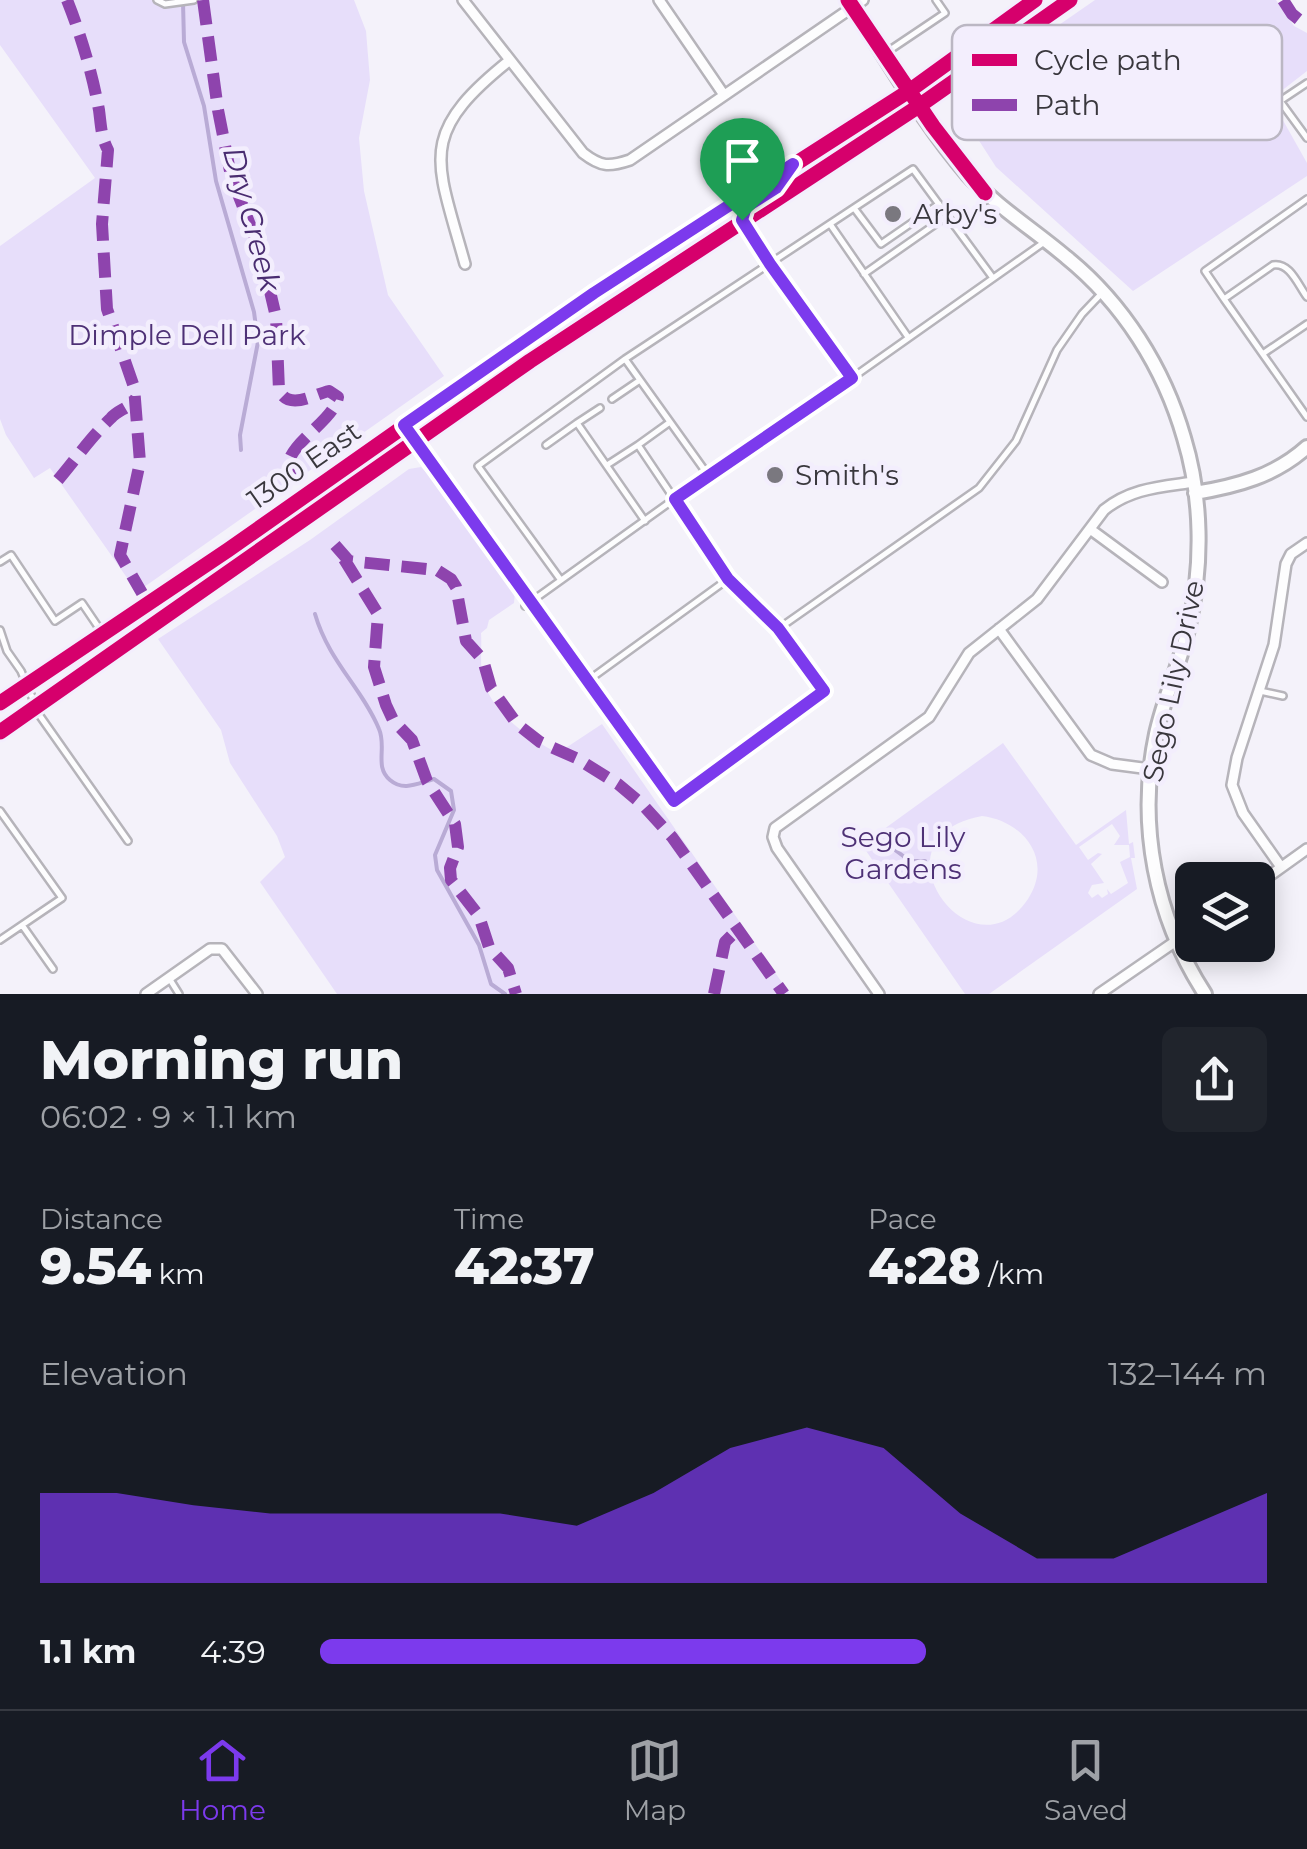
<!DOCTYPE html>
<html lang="en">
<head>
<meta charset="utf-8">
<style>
	:root { --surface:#171b24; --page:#20242c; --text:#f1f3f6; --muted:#9ea1a6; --line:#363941; --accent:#7c3aed }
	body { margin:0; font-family:Montserrat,sans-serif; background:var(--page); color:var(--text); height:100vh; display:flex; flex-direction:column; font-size:38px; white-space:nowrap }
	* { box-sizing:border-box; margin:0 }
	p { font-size:32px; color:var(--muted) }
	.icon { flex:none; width:55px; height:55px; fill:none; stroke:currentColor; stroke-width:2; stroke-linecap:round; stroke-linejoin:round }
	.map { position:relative; height:994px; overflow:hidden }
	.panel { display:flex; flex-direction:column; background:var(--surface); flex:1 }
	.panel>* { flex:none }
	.controls { position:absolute; left:1175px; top:862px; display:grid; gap:20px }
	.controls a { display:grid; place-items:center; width:100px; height:100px; border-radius:15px; background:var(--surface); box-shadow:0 5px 25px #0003; font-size:50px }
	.pin { position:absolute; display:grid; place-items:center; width:85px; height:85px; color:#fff; margin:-102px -42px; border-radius:50% 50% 50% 0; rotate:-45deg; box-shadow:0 0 10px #0007 }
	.pin .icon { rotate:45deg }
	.round { display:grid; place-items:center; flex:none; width:105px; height:105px; border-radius:15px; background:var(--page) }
	.head { display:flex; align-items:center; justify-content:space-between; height:170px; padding:0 40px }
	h1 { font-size:55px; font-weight:800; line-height:75px }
	.stats { display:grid; grid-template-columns:repeat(3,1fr); gap:15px; height:170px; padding:10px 40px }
	.stats div { display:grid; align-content:center }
	.stats b { font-size:50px; font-weight:800 }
	.stats small { font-size:28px; font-weight:400 }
	.stats p { font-size:28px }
	.chart { height:280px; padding:20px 40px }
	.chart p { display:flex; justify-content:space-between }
	.chart svg { width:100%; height:180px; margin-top:10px; fill:var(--accent); opacity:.7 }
	ul { padding:0 40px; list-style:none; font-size:32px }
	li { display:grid; grid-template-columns:160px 120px 1fr; align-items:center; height:75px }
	li i { height:25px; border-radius:12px; background:var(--accent) }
	.tab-bar { display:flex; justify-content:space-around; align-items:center; height:140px; border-top:2px solid var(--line); background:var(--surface); font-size:28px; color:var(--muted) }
	.tab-bar a { display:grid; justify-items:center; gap:5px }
	.tab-bar .active { color:var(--accent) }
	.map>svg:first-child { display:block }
</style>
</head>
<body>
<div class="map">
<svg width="1307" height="994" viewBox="0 0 1307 994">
	<rect width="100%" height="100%" fill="#f4f2fa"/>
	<path fill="#e7defa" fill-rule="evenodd" d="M0,0H354L366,31L370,80L359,138L364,191L388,295L444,376L137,592L50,468L34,478L6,435L0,419V246L95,178L0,45Z
		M1095,0H1276L1294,26L1307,33V71L1271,99L1307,163V176L1133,291L996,167L956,105L961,93Z
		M421,467L444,491L515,592L514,603L489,620L487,628L481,633C482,646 480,661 482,674C488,711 528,738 558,753L602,724L790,994H337L260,882L285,857L277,836L230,763L221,730L158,639L310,540L409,469Z
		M1003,743L1076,845L1126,810L1129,844L1133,842L1135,858H1131L1137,889L989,994H965L862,845ZM982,816C1023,821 1054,859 1028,899C972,983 866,837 982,816ZM1112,824L1120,836L1114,845H1129L1130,857L1120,862L1128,883L1111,894L1107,889L1108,894L1102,898L1098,894L1092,898L1088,893L1092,885L1104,883L1091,864L1102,854L1098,853L1088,860L1079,847Z"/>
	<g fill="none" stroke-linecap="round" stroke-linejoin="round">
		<path stroke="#b9abd5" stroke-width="4" d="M183,2L184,42L204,106L216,181L254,312L258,342L240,435L241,450
			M315,614C329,662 362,688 379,729C387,747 374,767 390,780C404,792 418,783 434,779L451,791L454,810L435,855L437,870L479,945L491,984L505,994
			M871,844L891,847L910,861H925"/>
		<defs>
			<path id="lane" d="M157,0L165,4L194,0
				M884,54L945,13L936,0
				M1307,83L1280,101L1307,138
				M854,208L881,244L939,204
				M744,223L852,378L1043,243
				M830,224L908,337
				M864,274L947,216
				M1307,297C1298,285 1290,262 1273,265L1224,299L1307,417
				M1224,299L1205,271L1307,199
				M1264,353L1307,324
				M612,399L640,380
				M670,422L638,445L728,579
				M577,423L600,408
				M407,429L674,801L824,691L778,629L728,579L586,682
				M546,445L577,423L645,521
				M607,465L638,445
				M708,475L625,359L913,169L993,278
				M0,562L11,555L55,621L82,603L103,634
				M560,579L478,466L625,359
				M525,606L761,437L851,379
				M778,629L979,488L1016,441L1057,350L1082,314L1101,294
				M0,630L7,651L21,671L40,716L128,841
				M1260,691L1283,696
				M0,811L62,898L0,940
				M22,925L53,969
				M169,978L179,994"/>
			<path id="street" d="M463,0L583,153C601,167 609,167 630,160L863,0
				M659,0L724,95
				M465,264C436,159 416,135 510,60
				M1090,529L1162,582
				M999,629L1091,755L1112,764L1150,769
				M1281,867L1243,813L1232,785L1237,758L1274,645L1286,564L1291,554L1307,543
				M1258,884L1307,849
				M146,994L210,949H222L257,994
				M879,994L777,848L773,837L775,828L929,717L969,653L1037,599L1104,510C1131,488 1161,487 1194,482
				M1099,994L1192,930"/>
			<path id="secondary" d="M848,0C887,58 922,122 968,175C997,207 1033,229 1066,257C1123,303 1164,368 1184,438C1202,497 1203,565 1189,625C1181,662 1164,697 1156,734C1137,824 1155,917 1205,994
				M1195,493C1237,486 1275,476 1307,447"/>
			<path id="primary" d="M0,703L228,550L594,293L909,91L1035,0
				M0,732L530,361L919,106L1070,0"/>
		</defs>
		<use href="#lane" stroke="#b6b4ba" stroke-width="10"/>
		<use href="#street" stroke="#b6b4ba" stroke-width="14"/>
		<use href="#secondary" stroke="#b6b4ba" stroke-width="18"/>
		<use href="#primary" stroke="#b6b4ba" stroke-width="19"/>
		<use href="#lane" stroke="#fdfdfe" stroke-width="5"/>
		<use href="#street" stroke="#fdfdfe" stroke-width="9"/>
		<use href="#secondary" stroke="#fdfdfe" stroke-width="12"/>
		<use href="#primary" stroke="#fdfdfe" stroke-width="14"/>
		<path stroke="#8e44ad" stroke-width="12" stroke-dasharray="25 12" stroke-linecap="butt" d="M67,0C81,35 92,73 99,110C101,125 101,137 108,150L102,224L107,309L134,387L140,462L120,555L142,593
			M203,0L218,110L231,176L261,253L276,317L279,390C289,411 312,395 329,391L338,397C333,425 275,448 291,477
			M1283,0L1292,14L1307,26
			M58,480C75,460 91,437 111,418C119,409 129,409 136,398
			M335,545L349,561L437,570L451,579L456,587L466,641L483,660L491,688L517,724L540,742L576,758L618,784L642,804L672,837L784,994
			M344,559L378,614L374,667L386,705L393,720L412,740L427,781L455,824L458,847L450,868L451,880L479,916L489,947L508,968L516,994
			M714,994L725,942L737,930"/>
		<defs>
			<path id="cycleway" d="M848,0L933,126L985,193
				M0,703L228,550L594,293L909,91L1035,0
				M0,732L530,361L919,106L1070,0"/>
		</defs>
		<use href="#cycleway" stroke="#f3eefd" stroke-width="21"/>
		<use href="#cycleway" stroke="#d6006c" stroke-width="15"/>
	</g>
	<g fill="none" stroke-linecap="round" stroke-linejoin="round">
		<defs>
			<path id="route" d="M793,164L776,188L746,207L742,220L770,264L852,378L675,499L728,579L778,628L824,691L674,801L404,425L594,293Z"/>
		</defs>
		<use href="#route" stroke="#fff" stroke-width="20"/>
		<use href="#route" stroke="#7c3aed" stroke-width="12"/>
	</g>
	<g fill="#7a787f" stroke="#f3eefd" stroke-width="4">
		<circle cx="893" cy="214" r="10"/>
		<circle cx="775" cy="475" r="10"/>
	</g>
	<g text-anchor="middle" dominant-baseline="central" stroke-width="9" stroke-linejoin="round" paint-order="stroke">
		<g font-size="28" fill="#39373d" stroke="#f3eefd" text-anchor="start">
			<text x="913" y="214">Arby's</text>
			<text x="795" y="475">Smith's</text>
		</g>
		<g font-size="28" fill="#4e3176" stroke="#f3eefd">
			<text x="187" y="335">Dimple Dell Park</text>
			<text x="903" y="837">Sego Lily<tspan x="903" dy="32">Gardens</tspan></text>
		</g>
		<g font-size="28" fill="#39373d" stroke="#f3eefd">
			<text transform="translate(304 465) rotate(-35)">1300 East</text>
			<text transform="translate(1173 681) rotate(-78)">Sego Lily Drive</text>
		</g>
		<g font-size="30" font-style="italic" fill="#492c70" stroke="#f3eefd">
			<text transform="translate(252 219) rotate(75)">Dry Creek</text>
		</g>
	</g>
	<rect x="952" y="25" width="330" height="115" rx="15" fill="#f3eefd" stroke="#bbb7c3" stroke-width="2.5"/>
	<rect x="972" y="54" width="45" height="12" fill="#d6006c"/>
	<rect x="972" y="99" width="45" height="12" fill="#8e44ad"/>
	<g font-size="28" fill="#39373d">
		<text x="1034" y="70">Cycle path</text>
		<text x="1034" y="115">Path</text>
	</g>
</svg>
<div class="controls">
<a><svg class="icon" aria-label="layers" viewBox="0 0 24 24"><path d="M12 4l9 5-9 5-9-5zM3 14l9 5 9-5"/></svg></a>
</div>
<div class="pin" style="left:742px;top:220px;background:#1e9e55"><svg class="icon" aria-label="arrive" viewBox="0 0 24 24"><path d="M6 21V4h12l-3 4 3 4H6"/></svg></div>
</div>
<section class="panel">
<div class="head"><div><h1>Morning run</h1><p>06:02 · 9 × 1.1 km</p></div><a class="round"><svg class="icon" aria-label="share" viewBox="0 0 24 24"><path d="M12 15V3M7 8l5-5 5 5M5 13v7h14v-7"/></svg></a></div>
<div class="stats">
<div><p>Distance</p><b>9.54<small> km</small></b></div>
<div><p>Time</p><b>42:37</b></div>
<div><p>Pace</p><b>4:28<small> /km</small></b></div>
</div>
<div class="chart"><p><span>Elevation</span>132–144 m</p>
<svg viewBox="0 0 160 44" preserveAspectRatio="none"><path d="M0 44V22L10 22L20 25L30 27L40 27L50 27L60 27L70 30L80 22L90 11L100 6L110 11L120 27L130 38L140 38L150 30L160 22V44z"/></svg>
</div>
<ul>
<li><b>1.1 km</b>4:39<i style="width:64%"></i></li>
</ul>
</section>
<nav class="tab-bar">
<a class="active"><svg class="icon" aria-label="home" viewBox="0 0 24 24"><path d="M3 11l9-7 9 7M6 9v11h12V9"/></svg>Home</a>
<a><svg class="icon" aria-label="map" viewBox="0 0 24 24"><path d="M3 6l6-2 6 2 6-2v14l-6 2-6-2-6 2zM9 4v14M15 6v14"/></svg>Map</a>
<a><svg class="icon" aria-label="saved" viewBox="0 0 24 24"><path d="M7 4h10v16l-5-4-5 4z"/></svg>Saved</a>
</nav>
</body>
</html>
